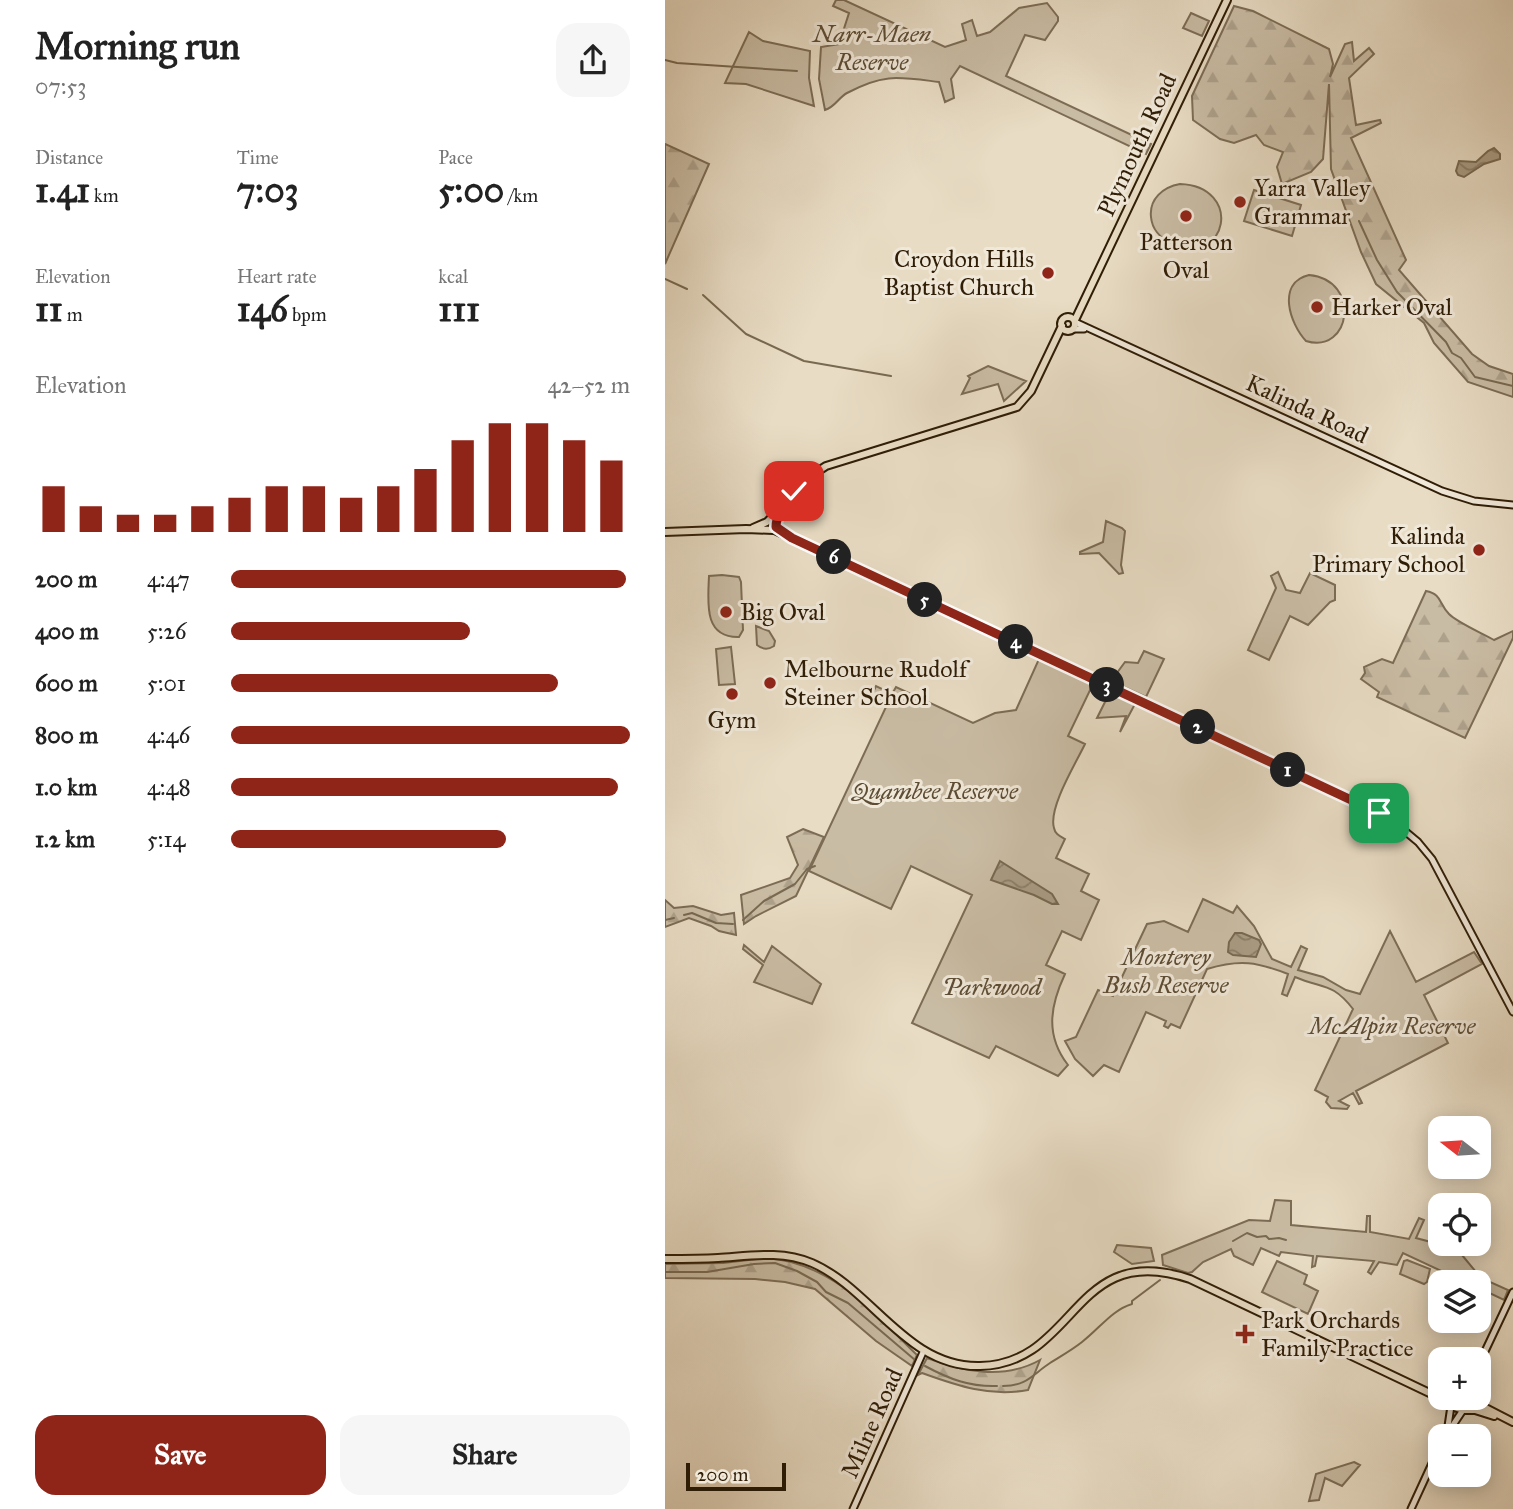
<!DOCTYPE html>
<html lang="en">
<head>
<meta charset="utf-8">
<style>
	:root { --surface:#fff; --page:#f6f6f6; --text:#222; --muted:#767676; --accent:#8f2418 }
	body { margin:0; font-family:"IM FELL Great Primer",serif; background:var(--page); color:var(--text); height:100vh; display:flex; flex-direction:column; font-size:26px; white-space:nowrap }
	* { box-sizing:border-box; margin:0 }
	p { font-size:23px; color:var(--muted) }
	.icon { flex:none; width:38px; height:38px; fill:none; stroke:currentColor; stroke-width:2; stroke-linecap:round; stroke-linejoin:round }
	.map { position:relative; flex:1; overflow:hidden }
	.details { display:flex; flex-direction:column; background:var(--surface); width:665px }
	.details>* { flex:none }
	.needle { width:46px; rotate:287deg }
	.tools { position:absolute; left:763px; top:1116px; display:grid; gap:14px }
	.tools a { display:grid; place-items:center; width:63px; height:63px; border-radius:14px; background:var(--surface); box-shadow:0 4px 18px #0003; font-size:35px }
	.scale { position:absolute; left:21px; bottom:18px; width:100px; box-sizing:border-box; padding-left:7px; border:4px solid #2f1d06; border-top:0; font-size:19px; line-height:24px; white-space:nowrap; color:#2f1d06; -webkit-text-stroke:5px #f0e8d9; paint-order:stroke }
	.pin { position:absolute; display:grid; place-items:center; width:60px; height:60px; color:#fff; margin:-30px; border-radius:14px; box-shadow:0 4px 10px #0006 }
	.km { position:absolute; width:35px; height:35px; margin:-18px; border-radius:50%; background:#222; color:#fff; font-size:19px; line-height:35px; text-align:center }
	.round { display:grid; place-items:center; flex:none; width:74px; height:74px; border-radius:21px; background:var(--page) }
	.summary { display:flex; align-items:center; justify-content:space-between; height:119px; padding:0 35px }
	h1 { font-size:38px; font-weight:700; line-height:52px }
	.figures { display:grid; grid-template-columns:repeat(3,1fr); gap:10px; height:119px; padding:7px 35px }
	.figures div { display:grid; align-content:center }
	.figures b { font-size:35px; font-weight:700 }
	.figures small { font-size:19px; font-weight:400 }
	.figures p { font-size:19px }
	.chart { height:196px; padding:14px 35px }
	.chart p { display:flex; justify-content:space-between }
	.chart svg { width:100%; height:126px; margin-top:7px; stroke:var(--accent); stroke-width:6 }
	.cta { display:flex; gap:14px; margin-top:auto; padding:14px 35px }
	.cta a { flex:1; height:80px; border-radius:21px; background:var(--accent); color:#fff; font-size:28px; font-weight:700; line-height:80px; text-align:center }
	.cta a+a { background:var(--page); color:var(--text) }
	ul { padding:0 35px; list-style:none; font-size:23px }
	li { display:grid; grid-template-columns:112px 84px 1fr; align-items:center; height:52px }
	li i { height:18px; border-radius:9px; background:var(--accent) }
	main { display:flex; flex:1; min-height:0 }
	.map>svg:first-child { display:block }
</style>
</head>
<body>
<main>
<section class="details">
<div class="summary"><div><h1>Morning run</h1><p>07:53</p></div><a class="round"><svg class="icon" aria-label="share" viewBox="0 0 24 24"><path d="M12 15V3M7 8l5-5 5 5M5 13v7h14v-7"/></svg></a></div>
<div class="figures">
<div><p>Distance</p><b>1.41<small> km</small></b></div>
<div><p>Time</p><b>7:03</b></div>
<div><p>Pace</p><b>5:00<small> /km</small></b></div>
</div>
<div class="figures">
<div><p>Elevation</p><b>11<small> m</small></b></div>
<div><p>Heart rate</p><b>146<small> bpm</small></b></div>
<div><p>kcal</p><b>111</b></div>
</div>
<div class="chart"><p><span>Elevation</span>42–52 m</p>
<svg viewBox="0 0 160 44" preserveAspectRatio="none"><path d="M5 44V28M15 44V35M25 44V38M35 44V38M45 44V35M55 44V32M65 44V28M75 44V28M85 44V32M95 44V28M105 44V22M115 44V12M125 44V6M135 44V6M145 44V12M155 44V19"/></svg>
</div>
<ul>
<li><b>200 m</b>4:47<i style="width:99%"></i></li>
<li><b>400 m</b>5:26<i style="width:60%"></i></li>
<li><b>600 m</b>5:01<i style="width:82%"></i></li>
<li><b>800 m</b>4:46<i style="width:100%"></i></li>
<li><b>1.0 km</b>4:48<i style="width:97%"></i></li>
<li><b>1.2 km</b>5:14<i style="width:69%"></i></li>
</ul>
<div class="cta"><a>Save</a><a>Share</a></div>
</section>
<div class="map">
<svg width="848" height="1509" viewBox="0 0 848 1509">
	<defs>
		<pattern id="forest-firs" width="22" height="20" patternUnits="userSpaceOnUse" patternTransform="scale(1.75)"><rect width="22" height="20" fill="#c9bca4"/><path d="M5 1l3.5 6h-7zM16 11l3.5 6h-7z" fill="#ada18c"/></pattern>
		<pattern id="water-waves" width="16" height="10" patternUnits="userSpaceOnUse" patternTransform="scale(1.75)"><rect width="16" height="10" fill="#a99b83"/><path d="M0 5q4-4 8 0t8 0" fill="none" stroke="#8a7e69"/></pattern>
	</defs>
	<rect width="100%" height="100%" fill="#e8dcc4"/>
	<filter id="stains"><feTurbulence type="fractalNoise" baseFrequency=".00286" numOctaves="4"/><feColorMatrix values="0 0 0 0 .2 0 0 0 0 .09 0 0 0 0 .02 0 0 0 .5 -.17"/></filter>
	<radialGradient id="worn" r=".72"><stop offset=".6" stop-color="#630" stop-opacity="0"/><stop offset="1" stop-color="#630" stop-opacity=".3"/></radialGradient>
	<path fill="#c9bca4" stroke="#7c6c55" stroke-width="2" d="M171,0H179L280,47L301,40L297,24L307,20L312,36L325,32L354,8L382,3L393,17V21L380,40L360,35L341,76L486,144L481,154L295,66L286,79L289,98L280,102L274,82C234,77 219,73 182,93C173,98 170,107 160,110L154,79L156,47L174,44L184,13L168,6Z
		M526,13L544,21L537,36L518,28Z
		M84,32L98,41L145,51L144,78L149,106L81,84L60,83Z
		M515,184C578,186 564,269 505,242C495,238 487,229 486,217C484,199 498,187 515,184Z
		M589,190L636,205L627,236L579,221Z
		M644,275C697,280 686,355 641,341C625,324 611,283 644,275Z
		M323,366L361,381L339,401L333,384L297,394L305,378L303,376Z
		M441,521L457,528L460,531L456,565L458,573L454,574L434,553L415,554V552L438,542Z
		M613,572L621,590L635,593L645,573L670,585V600L665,602L643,625L625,616L604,660L583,650L611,588L606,576Z
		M57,575L74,577L76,582L78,630L74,637C38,638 43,602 44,576Z
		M91,626L104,631L110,641L109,646C103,650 98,650 92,645Z
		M66,647L70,684L54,685L51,649Z
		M479,651L499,659L481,697L446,681L460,662L473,663Z
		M374,659L428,684L403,736L420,744C411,763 383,808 389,828C390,834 395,836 400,839L391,858L424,874L416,891L434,900L416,940L397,931L381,965L400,974C385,1006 380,1035 403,1065L393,1076L331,1046L324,1058L247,1023L307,895L246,866L226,909L144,871L221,707L205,699L211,686L227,694L231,687L308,723L330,713L351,710Z
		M451,695L470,704L455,732L461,716L432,718L440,702Z
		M538,899L568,913L572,906L589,926L607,959L626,967L636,946L642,949L633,970L658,977L681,990L695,994L725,931L751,982L809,952L817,964L759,995L783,1043L691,1091L697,1103L694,1104L688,1093L674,1101L684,1106L682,1109L666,1108L661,1102L663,1097L650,1090L688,1009C667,982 658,989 630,977L622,996L617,994L623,974C592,962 575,959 542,969L515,1028L506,1024L503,1028L499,1026L501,1021L481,1012L454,1072L439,1065L428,1076L410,1059L400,1041L411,1037L433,990L448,996L482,924L499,921L523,932Z
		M79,945L99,962L107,946L156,984L147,1004L89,982L98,965L78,949Z
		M610,1200L626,1201V1225L701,1232L702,1216H705V1232L744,1239L754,1218L759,1220L751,1238L792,1249L816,1278L843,1290L839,1300L814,1288V1283H802L738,1253L732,1265L714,1262L706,1274L703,1272L709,1261L652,1256L650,1266L647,1267L648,1256L616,1252L614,1256L596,1248L588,1265L569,1256L566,1249L538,1262L527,1272L523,1273L498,1265L497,1255L584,1220L605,1221Z
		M452,1245L486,1248L489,1261L467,1264L449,1252Z
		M742,1260L765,1269L762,1282L759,1284L735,1274L739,1261Z
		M612,1261L642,1275L639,1284L653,1291L643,1314L597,1292Z
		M689,1462L695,1465L677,1486L660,1478L654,1500L644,1501L651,1474Z"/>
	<path fill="url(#forest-firs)" stroke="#7c6c55" stroke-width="2" d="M569,6L588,11L664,49L668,64L665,77L680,44L687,42L689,61L704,48L709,54L684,78L691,125L715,120L716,123L686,138L741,260L734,270L807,354L824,366L848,374V397L803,382L769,343L759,323L711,284L696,252L666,169L664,84L658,159L646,172L617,184L612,167L618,152L599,145L591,135L569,143L555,139L528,120L527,96Z
		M0,144L44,164L0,264Z
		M761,591C777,594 774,604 784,614C793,623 817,633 829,640L848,631V638L800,738L712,697L714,692L696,679L700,673L699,667L717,659L728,663Z
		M138,829L159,837L131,896L91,916L79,924L76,895L125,878L133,865L122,837Z
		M0,900L9,908L28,906L56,915L69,913L71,935L54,931L46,926L24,918L0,927Z
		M101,1258C166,1262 208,1312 252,1355L247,1366L211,1341L150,1289L120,1282L90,1279L0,1278V1264L58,1263Z
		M262,1358C299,1372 339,1380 375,1360L363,1390C325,1397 293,1386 257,1373L253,1375Z"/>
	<path fill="url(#water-waves)" stroke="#786951" stroke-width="2" d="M829,148L835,154V159L819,164L799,177L793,175L791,171L794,161L811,162L823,151Z
		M335,861L387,894L393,904H387L369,895L326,880Z
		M570,933H577L594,940L596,944L591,957L568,955L563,952L564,942Z"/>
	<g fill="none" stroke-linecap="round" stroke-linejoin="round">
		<path stroke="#786951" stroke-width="2" d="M0,60L12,63L132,71
			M694,221L712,260L732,292L781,342L787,353L796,358L810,377L848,386
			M0,279L22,289
			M38,295L81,334L139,361L226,376
			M19,915L27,913L51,923L68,924
			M0,920L9,918
			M78,920L99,901L130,884L142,869L150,866
			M716,1019L722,1023L728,1024
			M568,1241L582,1233L592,1237L601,1236L604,1239L614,1238L621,1240
			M0,1272H42L89,1264L110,1263L132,1271L152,1282L161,1292L183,1303L250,1360
			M260,1366C284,1379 305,1387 332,1386
			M338,1386C362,1386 368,1374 385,1363C396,1356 407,1350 417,1342C435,1328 447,1310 467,1304V1301L495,1280"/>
		<defs>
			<path id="secondary" d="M410,322L777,491L809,501L848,505
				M408,329H419
				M108,530L303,619L729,822L753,842L767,859L848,1012
				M814,1364L848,1292
				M783,1426L786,1406
				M780,1437L798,1410
				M188,1509L259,1350
				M746,1509L775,1446"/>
			<path id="primary" d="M396 324a7 7 0 1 1 14 0a7 7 0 1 1-14 0Z
				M410,320L562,0
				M111,522L127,494L141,479L161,466L352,407L366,391L397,326
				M88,528L102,522L116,508
				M0,532L81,529L108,530L112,527L111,522
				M0,1259C18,1259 35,1259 53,1258C85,1256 116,1250 147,1263C207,1289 242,1368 315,1366C413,1364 407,1239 525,1279L775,1398
				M788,1398L786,1406L798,1410L803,1405V1398
				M803,1399L848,1422
				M798,1410H810L829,1416"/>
		</defs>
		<use href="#secondary" stroke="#2f1d06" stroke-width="9"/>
		<use href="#primary" stroke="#2f1d06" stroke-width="10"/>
		<use href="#secondary" stroke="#f0e8d9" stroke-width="5"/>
		<use href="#primary" stroke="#e8dcc4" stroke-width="6"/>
	</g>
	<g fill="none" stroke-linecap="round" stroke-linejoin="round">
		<defs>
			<path id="route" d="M129,491C121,500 111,515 111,527L127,538L714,813"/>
		</defs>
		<use href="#route" stroke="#fff" stroke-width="14"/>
		<use href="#route" stroke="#8f2418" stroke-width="9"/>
	</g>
	<g fill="#8f2418" stroke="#f0e8d9" stroke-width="2.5">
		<circle cx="575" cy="202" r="7"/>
		<circle cx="521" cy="216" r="7"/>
		<circle cx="383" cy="273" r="7"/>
		<circle cx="652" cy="307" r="7"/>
		<circle cx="814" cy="550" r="7"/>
		<circle cx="61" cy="612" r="7"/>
		<circle cx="105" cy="683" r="7"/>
		<circle cx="67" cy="694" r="7"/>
		<path d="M576.5 1323.5h7v7h7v7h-7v7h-7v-7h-7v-7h7z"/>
	</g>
	<g text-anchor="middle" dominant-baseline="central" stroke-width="6" stroke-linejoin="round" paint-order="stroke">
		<g font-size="24" font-style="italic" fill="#5d4d35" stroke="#f0e8d9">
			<text x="207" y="34">Narr-Maen<tspan x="207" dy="28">Reserve</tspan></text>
			<text x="270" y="791">Quambee Reserve</text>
			<text x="501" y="957">Monterey<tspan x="501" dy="28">Bush Reserve</tspan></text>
			<text x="327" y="987">Parkwood</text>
			<text x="727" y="1026">McAlpin Reserve</text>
		</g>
		<g font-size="24" fill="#2f1d06" stroke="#f0e8d9">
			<text transform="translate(472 145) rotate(-65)">Plymouth Road</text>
			<text transform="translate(642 409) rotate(25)">Kalinda Road</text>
			<text transform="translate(207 1423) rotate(-66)">Milne Road</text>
		</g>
		<g font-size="24" fill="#2f1d06" stroke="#f0e8d9" text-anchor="start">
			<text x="589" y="188">Yarra Valley<tspan x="589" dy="28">Grammar</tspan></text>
			<text x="521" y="242" text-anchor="middle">Patterson<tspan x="521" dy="28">Oval</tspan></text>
			<text x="369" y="259" text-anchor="end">Croydon Hills<tspan x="369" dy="28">Baptist Church</tspan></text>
			<text x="666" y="307">Harker Oval</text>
			<text x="800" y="536" text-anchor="end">Kalinda<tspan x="800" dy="28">Primary School</tspan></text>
			<text x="75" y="612">Big Oval</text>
			<text x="119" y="669">Melbourne Rudolf<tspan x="119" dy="28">Steiner School</tspan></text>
			<text x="67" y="720" text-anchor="middle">Gym</text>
			<text x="596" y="1320">Park Orchards<tspan x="596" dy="28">Family Practice</tspan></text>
		</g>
	</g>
	<rect width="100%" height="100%" filter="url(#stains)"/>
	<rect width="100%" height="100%" fill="url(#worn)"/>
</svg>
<div class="tools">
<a><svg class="needle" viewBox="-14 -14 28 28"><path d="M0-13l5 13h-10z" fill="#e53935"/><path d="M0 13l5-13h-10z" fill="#767676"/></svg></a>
<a><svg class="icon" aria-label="locate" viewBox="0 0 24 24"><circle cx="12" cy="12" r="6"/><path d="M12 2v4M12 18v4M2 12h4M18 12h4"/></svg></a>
<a><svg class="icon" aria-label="layers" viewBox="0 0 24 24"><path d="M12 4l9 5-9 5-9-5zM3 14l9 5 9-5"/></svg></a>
<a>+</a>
<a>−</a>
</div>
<div class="scale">200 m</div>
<div class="pin" style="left:714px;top:813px;background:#1e9e55"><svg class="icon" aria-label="arrive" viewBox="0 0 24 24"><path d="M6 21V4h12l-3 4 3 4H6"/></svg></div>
<div class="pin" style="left:129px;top:491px;background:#d93025"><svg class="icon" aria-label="check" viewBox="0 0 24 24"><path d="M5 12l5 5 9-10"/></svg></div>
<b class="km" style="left:623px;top:770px">1</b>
<b class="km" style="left:533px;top:727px">2</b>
<b class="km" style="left:442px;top:685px">3</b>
<b class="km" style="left:351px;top:642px">4</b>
<b class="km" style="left:260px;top:600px">5</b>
<b class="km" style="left:169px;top:557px">6</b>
</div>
</main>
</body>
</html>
